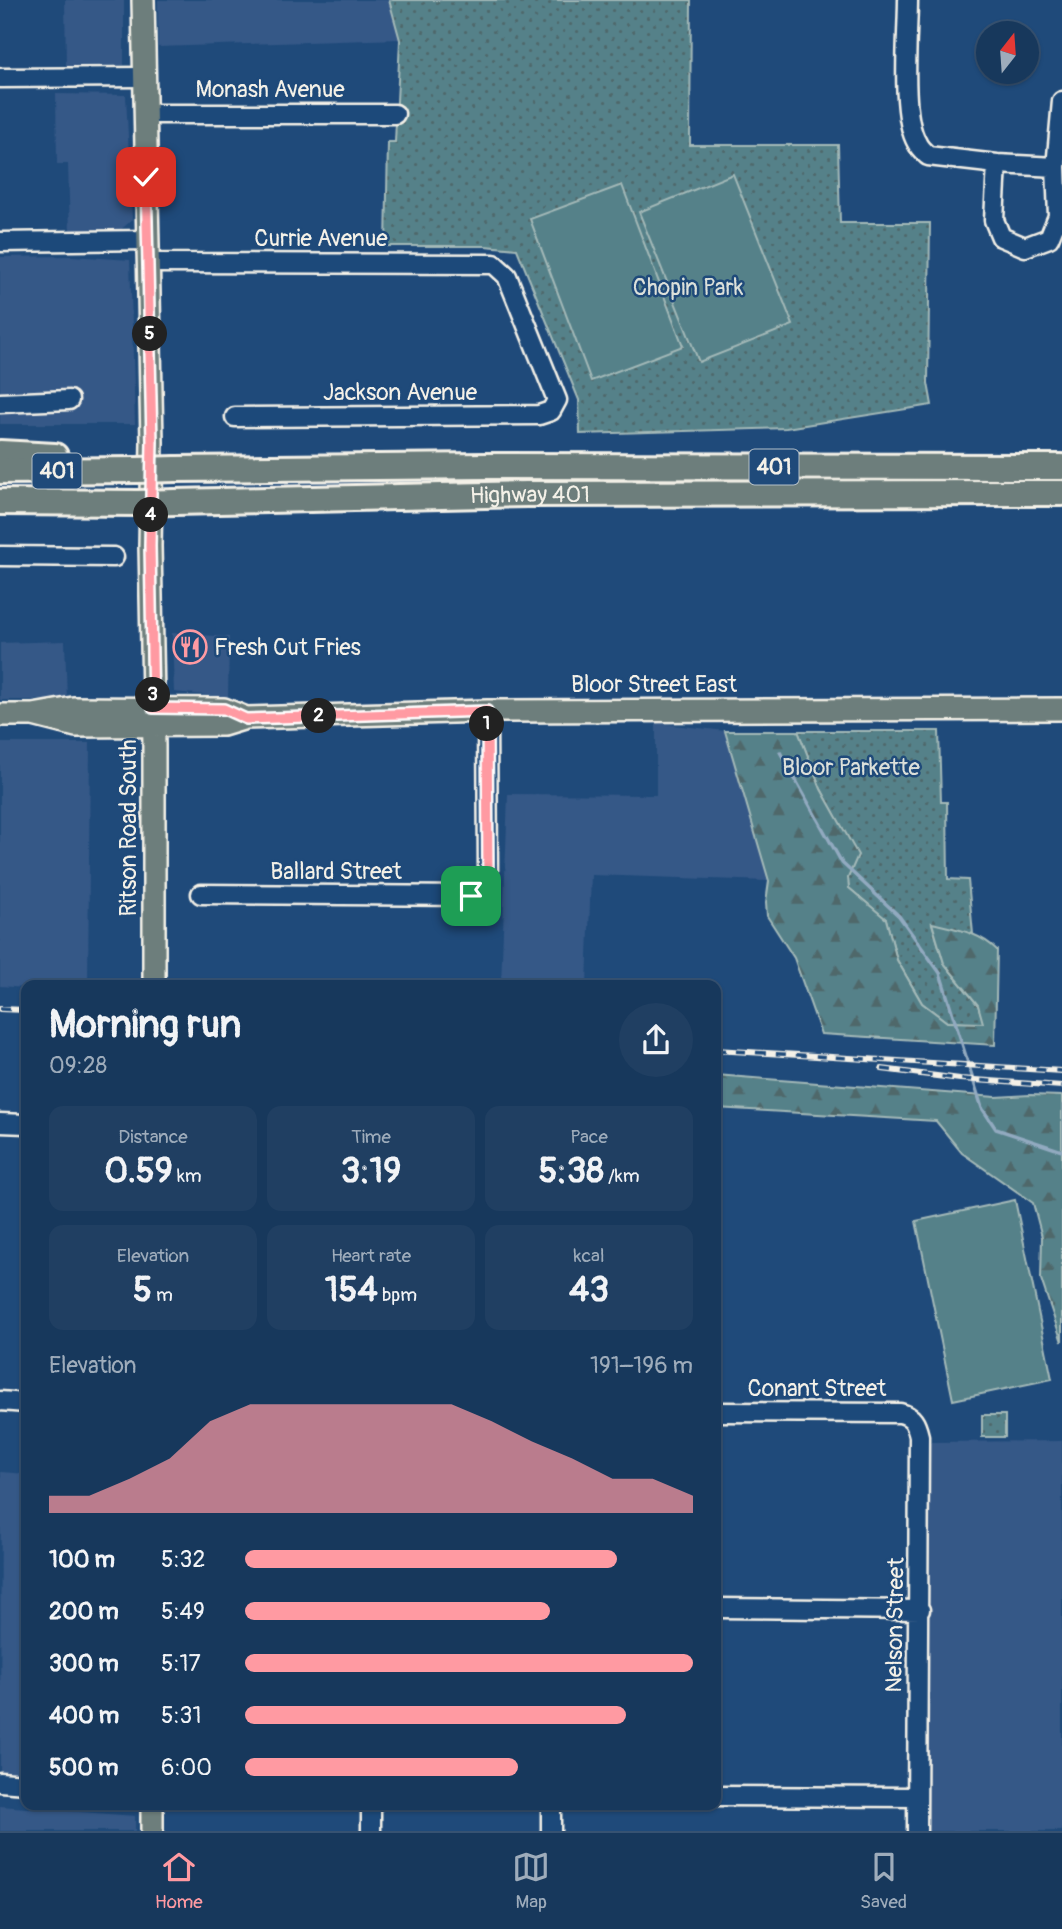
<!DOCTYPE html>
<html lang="en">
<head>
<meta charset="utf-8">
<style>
	:root { --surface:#17385c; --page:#203f62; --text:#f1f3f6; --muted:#9eacbb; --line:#365272; --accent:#ff9aa2 }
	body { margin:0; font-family:Pangolin,sans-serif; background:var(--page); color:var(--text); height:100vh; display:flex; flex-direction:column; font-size:26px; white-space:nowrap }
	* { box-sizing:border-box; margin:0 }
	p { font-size:23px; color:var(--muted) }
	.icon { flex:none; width:38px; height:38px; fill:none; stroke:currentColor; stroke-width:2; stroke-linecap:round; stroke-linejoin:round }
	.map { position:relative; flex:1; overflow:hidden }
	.drawer { position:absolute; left:21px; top:980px; width:700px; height:830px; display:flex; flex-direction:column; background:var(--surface); border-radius:14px; box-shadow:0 2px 5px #0004,0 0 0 2px var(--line) }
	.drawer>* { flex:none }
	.needle { width:46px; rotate:17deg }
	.controls { position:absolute; left:976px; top:21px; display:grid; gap:14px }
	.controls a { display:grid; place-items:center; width:63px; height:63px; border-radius:50%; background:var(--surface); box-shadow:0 2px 5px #0004,0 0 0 2px var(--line); font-size:35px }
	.pin { position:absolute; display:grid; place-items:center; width:60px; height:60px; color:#fff; margin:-30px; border-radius:14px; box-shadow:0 4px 10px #0006 }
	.km { position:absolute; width:35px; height:35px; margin:-18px; border-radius:50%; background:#222; color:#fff; font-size:19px; line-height:35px; text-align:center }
	.round { display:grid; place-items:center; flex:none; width:74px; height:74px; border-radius:37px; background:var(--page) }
	.head { display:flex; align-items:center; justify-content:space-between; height:119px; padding:0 28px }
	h1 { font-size:38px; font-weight:800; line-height:52px }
	.stats { display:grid; grid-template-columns:repeat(3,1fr); gap:10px; height:119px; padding:7px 28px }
	.stats div { display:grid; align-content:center; border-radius:14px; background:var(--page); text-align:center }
	.stats b { font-size:35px; font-weight:800 }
	.stats small { font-size:19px; font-weight:400 }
	.stats p { font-size:19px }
	.chart { height:196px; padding:14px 28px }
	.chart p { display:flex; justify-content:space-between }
	.chart svg { width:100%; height:126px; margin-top:7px; fill:var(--accent); opacity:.7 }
	ul { padding:0 28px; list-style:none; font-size:23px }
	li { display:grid; grid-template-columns:112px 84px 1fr; align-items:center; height:52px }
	li i { height:18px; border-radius:9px; background:var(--accent) }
	.dock { display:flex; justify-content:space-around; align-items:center; height:98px; border-top:2px solid var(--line); background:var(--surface); font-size:19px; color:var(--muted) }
	.dock a { display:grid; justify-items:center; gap:4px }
	.dock .current { color:var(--accent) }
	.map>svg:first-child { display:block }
</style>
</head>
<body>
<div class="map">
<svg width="1062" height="1831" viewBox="0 0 1062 1831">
	<defs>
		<pattern id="grass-dots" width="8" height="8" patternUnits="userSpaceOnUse" patternTransform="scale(1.75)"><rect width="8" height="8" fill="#548189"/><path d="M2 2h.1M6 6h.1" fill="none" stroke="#4f676b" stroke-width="1.8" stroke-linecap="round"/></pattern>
		<pattern id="forest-firs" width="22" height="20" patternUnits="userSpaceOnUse" patternTransform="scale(1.75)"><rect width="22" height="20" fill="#548189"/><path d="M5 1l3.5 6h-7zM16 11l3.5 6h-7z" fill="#4f676b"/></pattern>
	</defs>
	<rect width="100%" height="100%" fill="#1f4a7a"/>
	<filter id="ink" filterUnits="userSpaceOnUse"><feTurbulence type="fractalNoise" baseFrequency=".0143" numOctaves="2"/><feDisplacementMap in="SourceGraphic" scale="14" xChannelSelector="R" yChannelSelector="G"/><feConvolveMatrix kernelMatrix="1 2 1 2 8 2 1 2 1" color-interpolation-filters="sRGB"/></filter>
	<g filter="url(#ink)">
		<path fill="#355887" d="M65,0H124V65L66,66Z
			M158,0H389L400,39L158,47Z
			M56,94L126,95L132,220L118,232L70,233L68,164H57Z
			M72,256L130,260L135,424H0V257Z
			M172,633L229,637L228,697L174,692Z
			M65,641L67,700H0V643Z
			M656,723L725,731L769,881L591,875L587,985H501L508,794L656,795Z
			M0,743H90L88,985H26V988L0,986Z
			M1062,1441V1831H922L927,1442Z
			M1,1472L26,1474V1775L0,1776Z
			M0,1806L135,1816V1831H0Z"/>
		<path fill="url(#grass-dots)" stroke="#a4b9b8" stroke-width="2" d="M389,0H691L690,145H838L840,223H930L928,383L932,405L786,428L580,434L579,400L517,249L485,246H386L388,142H395L400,40Z
			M798,731H939L941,802H947L948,879L968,880L973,934L932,924L944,963L978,1005L984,1024L947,1022L922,1003L897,960L886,919L849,888L839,822L821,789Z
			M982,1415H1005V1437H982Z"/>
		<path fill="url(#forest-firs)" stroke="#a4b9b8" stroke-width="2" d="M725,731H798L821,789L858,855L848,878L849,888L886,919L897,960L922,1003L947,1022L983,1023L978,1005L944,963L932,923C956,929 979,932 997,950L995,1045L821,1034L794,958L767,916L766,902L769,881Z
			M716,1075L996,1097L1030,1095L1062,1096V1342L1041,1279L1042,1237L1033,1203L962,1153L936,1121L716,1108Z"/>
		<path fill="#548189" stroke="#a4b9b8" stroke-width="2" d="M733,174L793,325L699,362L639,212Z
			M622,185L683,346L591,381L530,219Z
			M1015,1200L1052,1379L953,1400L916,1221Z"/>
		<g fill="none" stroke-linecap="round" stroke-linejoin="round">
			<path stroke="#92aac0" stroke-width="3.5" d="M780,752L842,863L899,916L940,973L982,1108L996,1129L1062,1151"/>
			<defs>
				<path id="minor" d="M908,0C908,34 900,115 917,143C919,148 924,152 928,156L997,164L1056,167
					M0,78L144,77
					M145,114H395
					M997,164L994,220L1001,237L1025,247L1049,238L1058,216L1056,167L1062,101
					M0,242L148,240
					M148,263L494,264L507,276L557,400L551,411L539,415L235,417
					M0,403L69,400
					M0,556L114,557
					M201,894L471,896C481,892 485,887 488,877L487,711
					M0,1123L26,1124
					M0,1401L26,1403
					M716,1412L900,1413C913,1416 916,1423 919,1436L917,1831
					M716,1608L920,1610
					M0,1782L26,1784
					M716,1796L917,1797
					M371,1804V1831
					M551,1804V1831"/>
				<path id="major" d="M143,0L152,442L150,546L154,746V985
					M0,715H33L73,708L224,709L246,718
					M33,715L76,726L223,725L246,718L487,711L1062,709
					M152,1804V1831"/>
				<g id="highway">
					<path d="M0,453L55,456"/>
					<path d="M176,469L485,466L1062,467"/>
					<path d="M0,471L137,470"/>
					<path d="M0,502L138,503"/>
					<path id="s1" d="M175,502L527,494L1062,493"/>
				</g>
			</defs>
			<use href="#minor" stroke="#f4f1e8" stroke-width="23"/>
			<use href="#major" stroke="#f4f1e8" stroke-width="26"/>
			<use href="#highway" stroke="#f4f1e8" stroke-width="30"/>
			<use href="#minor" stroke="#1f4a7a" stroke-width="18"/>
			<use href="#major" stroke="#6d7e7c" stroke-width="21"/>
			<use href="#highway" stroke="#6d7e7c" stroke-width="24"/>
			<defs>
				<path id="rail" d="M0,1009L26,1010
					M716,1050L1062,1071
					M882,1069L960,1079L1062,1086"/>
			</defs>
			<use href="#rail" stroke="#f4f1e8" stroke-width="6"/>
			<use href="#rail" stroke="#1f4a7a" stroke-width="3.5" stroke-dasharray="10" stroke-linecap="butt"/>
			<defs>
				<path id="highway-bridge" d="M137,470L176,469
					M138,503L175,502"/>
			</defs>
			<use href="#highway-bridge" stroke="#f4f1e8" stroke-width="30" stroke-linecap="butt"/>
			<use href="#highway-bridge" stroke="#6d7e7c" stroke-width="24"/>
		</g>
	</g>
	<g fill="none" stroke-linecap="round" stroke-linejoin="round" filter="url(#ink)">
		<defs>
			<path id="route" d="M146,177L152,442L150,546L153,708L224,709L246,719L487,711L488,877L482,890L471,896"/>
		</defs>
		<use href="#route" stroke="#fff" stroke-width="14"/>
		<use href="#route" stroke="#ff9aa2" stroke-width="9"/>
	</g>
	<defs>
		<symbol id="restaurant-ring" viewBox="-11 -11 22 22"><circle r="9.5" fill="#1f4a7a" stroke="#ff9aa2" stroke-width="1.5"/><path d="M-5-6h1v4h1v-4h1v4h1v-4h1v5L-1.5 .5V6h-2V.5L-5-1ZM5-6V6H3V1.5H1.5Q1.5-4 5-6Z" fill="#ff9aa2"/></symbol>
	</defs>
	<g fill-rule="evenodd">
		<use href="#restaurant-ring" x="171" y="628" width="38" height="38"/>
	</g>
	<g text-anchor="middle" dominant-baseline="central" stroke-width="5" stroke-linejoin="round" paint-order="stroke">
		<g fill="#1f4a7a" stroke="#b4bfc7" stroke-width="2">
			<rect x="749.5" y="449.5" width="49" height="35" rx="5"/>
			<rect x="32.5" y="453.5" width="49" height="35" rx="5"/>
		</g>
		<g font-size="21" font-weight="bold" fill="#f4f1e8">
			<text x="774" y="467">401</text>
			<text x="57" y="471">401</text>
		</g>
		<g font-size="23" fill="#f4f1e8" stroke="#1f4a7a">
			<text x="270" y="89">Monash Avenue</text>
			<text x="321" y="238">Currie Avenue</text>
			<text x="400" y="392">Jackson Avenue</text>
			<text stroke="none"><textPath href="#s1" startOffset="355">Highway 401</textPath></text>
			<text x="654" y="684">Bloor Street East</text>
			<text transform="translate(128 828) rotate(-90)">Ritson Road South</text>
			<text x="336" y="871">Ballard Street</text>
			<text x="817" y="1388">Conant Street</text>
			<text transform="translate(895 1625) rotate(-89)">Nelson Street</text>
		</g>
		<g font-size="23" fill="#dce0da" stroke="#1f4a7a">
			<text x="688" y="287">Chopin Park</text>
			<text x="851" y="767">Bloor Parkette</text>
		</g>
		<g font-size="23" fill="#f4f1e8" stroke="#1f4a7a" text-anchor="start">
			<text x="214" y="647">Fresh Cut Fries</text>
		</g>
	</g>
</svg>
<div class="controls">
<a><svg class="needle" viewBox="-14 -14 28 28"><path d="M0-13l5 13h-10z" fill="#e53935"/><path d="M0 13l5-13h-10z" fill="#9eacbb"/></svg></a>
</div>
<div class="pin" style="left:471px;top:896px;background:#1e9e55"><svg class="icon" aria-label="arrive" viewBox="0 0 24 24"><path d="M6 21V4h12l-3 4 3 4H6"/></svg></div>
<div class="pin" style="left:146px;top:177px;background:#d93025"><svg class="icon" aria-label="check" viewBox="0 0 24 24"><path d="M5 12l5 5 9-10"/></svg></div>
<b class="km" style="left:487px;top:724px">1</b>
<b class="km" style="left:319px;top:716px">2</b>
<b class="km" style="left:153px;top:695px">3</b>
<b class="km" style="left:151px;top:515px">4</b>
<b class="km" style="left:150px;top:334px">5</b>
<section class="drawer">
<div class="head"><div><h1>Morning run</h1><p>09:28</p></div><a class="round"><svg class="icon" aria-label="share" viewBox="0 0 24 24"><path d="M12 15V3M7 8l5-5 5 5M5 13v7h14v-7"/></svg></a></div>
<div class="stats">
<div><p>Distance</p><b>0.59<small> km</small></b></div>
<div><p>Time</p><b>3:19</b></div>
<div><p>Pace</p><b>5:38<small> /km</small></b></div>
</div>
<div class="stats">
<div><p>Elevation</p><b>5<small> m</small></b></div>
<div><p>Heart rate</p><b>154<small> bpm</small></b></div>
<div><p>kcal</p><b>43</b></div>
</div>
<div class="chart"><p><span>Elevation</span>191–196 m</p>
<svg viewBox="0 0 160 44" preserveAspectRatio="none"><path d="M0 44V38L10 38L20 32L30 25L40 12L50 6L60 6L70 6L80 6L90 6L100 6L110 12L120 19L130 25L140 32L150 32L160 38V44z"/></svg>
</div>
<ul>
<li><b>100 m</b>5:32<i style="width:83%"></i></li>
<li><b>200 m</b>5:49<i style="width:68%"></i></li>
<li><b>300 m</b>5:17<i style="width:100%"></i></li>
<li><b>400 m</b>5:31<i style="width:85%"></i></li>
<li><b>500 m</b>6:00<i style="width:61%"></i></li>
</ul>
</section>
</div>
<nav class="dock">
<a class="current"><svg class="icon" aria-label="home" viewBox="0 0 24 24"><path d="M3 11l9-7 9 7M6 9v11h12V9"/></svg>Home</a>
<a><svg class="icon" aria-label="map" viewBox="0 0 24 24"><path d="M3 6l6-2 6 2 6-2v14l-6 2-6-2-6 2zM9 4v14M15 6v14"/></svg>Map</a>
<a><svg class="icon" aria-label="saved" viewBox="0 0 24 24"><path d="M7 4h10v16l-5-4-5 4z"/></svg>Saved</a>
</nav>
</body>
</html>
